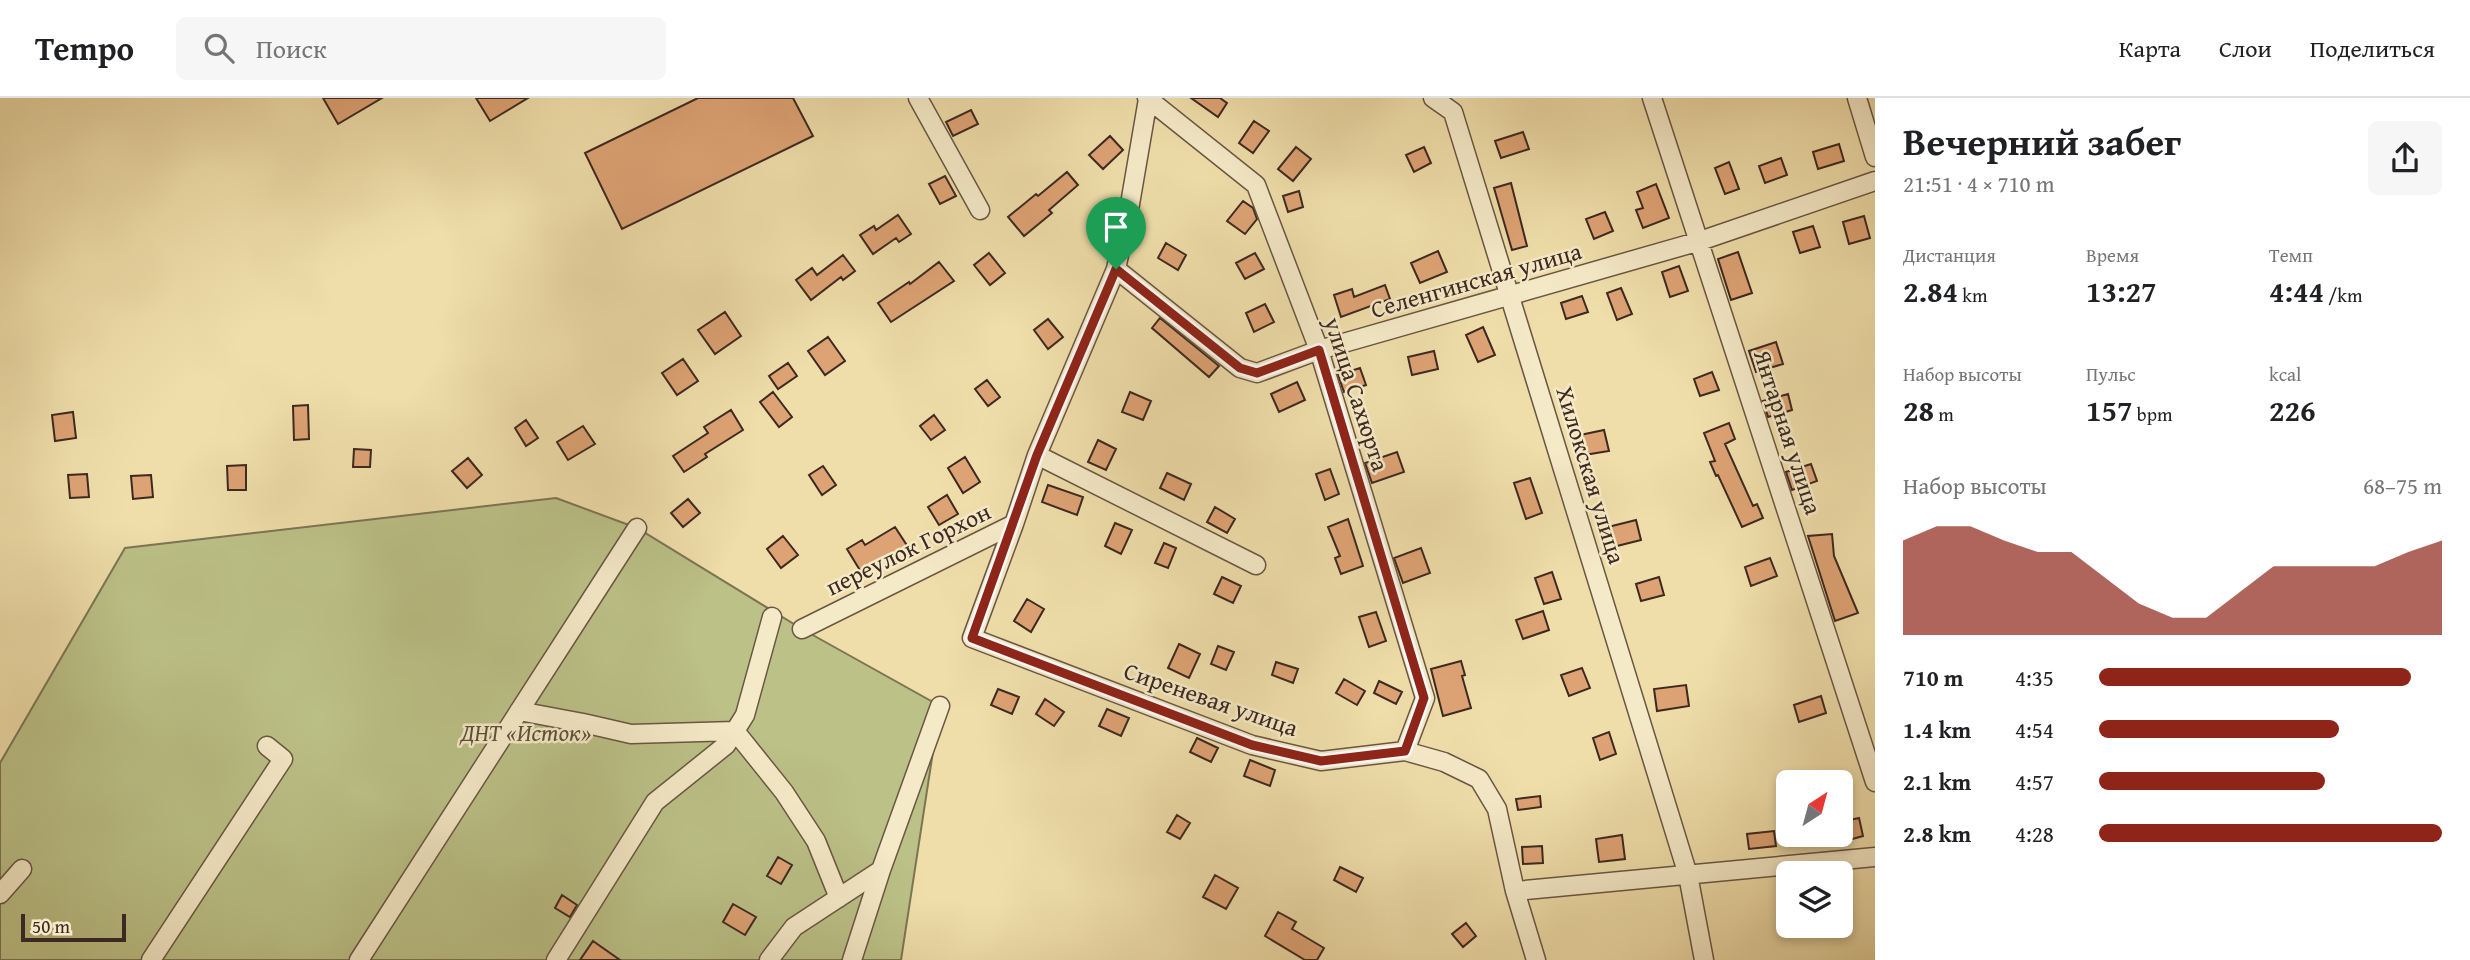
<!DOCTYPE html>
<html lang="ru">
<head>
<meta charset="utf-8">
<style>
	:root { --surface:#fff; --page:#f6f6f6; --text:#202124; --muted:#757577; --line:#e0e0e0; --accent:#8f2418 }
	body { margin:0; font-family:"Gentium Book Plus",serif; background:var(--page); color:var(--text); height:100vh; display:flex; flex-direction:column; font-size:26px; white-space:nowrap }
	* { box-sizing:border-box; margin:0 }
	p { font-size:23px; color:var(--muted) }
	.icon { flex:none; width:38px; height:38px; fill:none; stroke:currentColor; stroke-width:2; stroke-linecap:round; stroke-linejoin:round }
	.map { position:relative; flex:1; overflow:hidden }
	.details { display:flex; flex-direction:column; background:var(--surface); width:595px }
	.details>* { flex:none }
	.needle { width:46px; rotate:36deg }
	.controls { position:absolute; left:1776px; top:672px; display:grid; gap:14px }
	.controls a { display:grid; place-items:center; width:77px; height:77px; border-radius:10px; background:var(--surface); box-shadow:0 4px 10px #0003; font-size:35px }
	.scale { position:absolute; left:21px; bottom:18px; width:105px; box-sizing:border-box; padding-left:7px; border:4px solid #3c2921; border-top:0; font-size:19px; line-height:24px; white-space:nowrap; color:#3c2921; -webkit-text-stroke:5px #f5eac8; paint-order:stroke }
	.pin { position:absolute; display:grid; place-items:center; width:60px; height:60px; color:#fff; margin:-72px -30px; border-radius:50% 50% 50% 0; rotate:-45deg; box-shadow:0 0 7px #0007 }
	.pin .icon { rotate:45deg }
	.round { display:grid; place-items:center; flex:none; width:74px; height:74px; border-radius:10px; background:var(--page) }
	.overview { display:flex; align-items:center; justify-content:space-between; height:119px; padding:0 28px }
	h1 { font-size:38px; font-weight:800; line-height:52px }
	.stats { display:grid; grid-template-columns:repeat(3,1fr); gap:10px; height:119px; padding:7px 28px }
	.stats div { display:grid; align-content:center }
	.stats b { font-size:30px; font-weight:800 }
	.stats small { font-size:19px; font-weight:400 }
	.stats p { font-size:19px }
	.chart { height:196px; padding:14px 28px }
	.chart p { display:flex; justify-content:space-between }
	.chart svg { width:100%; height:126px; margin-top:7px; fill:var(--accent); opacity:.7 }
	ul { padding:0 28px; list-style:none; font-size:23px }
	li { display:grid; grid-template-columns:112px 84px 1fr; align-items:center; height:52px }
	li i { height:18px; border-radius:9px; background:var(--accent) }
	header { display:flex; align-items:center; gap:42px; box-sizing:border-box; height:98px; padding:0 35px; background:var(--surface); border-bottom:2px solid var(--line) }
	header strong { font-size:33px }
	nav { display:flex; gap:38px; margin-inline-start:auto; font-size:24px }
	.search { width:490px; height:63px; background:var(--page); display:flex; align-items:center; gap:18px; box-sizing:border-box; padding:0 24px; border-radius:10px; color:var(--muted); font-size:26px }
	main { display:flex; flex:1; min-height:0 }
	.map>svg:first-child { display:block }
</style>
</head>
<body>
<header>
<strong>Tempo</strong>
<div class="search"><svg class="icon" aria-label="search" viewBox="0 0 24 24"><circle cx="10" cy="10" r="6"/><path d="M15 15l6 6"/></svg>Поиск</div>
<nav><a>Карта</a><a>Слои</a><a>Поделиться</a></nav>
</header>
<main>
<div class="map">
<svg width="1875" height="862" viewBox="0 0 1875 862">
	<rect width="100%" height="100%" fill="#efdeaa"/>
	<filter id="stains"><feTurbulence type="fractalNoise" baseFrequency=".00286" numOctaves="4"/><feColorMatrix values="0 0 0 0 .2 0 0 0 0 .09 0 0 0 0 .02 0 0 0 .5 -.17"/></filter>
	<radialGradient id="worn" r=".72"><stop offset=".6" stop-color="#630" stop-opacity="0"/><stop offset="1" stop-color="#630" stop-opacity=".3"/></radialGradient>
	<path fill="#bbc187" stroke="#7c7554" stroke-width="2" d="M556,400L637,430L802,531L940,608L901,862H0V665L125,450Z"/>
	<path fill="#dea374" stroke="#3c2921" stroke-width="2" d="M323,0H382L338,26Z
		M476,0H528L490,23Z
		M698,0H793L813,38L622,131L585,55Z
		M1191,0H1220L1227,5L1218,19Z
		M971,12L978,26L953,38L946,24Z
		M1254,23L1269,33L1253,55L1239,45Z
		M1523,34L1529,51L1501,60L1495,43Z
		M1110,38L1123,52L1103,71L1089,57Z
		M1839,46L1844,63L1818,71L1813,54Z
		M1296,49L1311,61L1293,83L1278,71Z
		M1424,49L1431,65L1414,74L1406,57Z
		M1781,60L1787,77L1765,85L1759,68Z
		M1729,64L1739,91L1725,96L1715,70Z
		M1067,74L1078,87L1049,112L1052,115L1024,138L1008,119L1036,96L1038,98Z
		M945,78L956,98L940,106L929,86Z
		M1511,85L1527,148L1512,152L1494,90Z
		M1656,86L1669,120L1643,130L1636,112L1643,110L1637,94Z
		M1299,93L1303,109L1288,114L1283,98Z
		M1243,103L1253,110L1257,121L1245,136L1227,123Z
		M1605,114L1613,133L1594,141L1586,121Z
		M898,117L911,136L899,144L896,140L873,156L860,137L874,128L876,132Z
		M1864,118L1870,140L1849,146L1843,124Z
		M1813,128L1820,149L1800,155L1793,134Z
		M1166,145L1186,157L1178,172L1158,160Z
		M1438,153L1447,174L1420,185L1411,165Z
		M1738,154L1752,195L1731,202L1718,161Z
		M989,155L1005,175L990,187L974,167Z
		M1255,155L1264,171L1245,181L1236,165Z
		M843,157L855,173L843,182L841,179L811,202L796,182L812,170L817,177Z
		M939,164L954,183L891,224L878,205L909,184L910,186Z
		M1679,168L1688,193L1670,199L1662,174Z
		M1385,187L1390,201L1341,219L1334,197L1352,191L1354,199Z
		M1621,190L1632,216L1617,222L1607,195Z
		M1582,198L1588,214L1566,221L1561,205Z
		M1265,206L1274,224L1254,234L1246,215Z
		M725,214L741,238L715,256L698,232Z
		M1160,220L1219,268L1209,279L1152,230Z
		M1048,221L1063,239L1048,251L1034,232Z
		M1483,229L1495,257L1478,264L1466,237Z
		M828,239L845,263L825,277L808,253Z
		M1776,244L1783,266L1756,274L1749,253Z
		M1434,253L1438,271L1412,277L1408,259Z
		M683,261L698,283L677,297L662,275Z
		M788,265L797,278L778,291L769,278Z
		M1360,270L1366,287L1344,294L1338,277Z
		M1712,274L1719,292L1700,298L1694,281Z
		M987,282L1000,299L988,308L975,291Z
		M1297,284L1305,302L1279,314L1271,296Z
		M773,294L792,319L779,329L760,304Z
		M1130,294L1151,303L1143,322L1122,314Z
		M1788,296L1792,312L1768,319L1763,303Z
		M308,307L309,341L294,342L293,308Z
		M731,312L743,332L705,356L707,359L684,374L673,358L708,335L704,329Z
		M73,314L76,340L55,343L52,317Z
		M934,317L945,332L931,342L920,328Z
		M526,322L538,340L526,348L515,330Z
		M1729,325L1735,341L1725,346L1753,408L1757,406L1763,420L1742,429L1718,377L1716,378L1710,364L1715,363L1704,335Z
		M583,328L595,346L568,362L557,344Z
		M1604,332L1609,353L1584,357L1580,337Z
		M1098,342L1116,351L1106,372L1088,364Z
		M354,351L371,352L370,369H353Z
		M1397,354L1404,374L1372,385L1365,365Z
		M965,359L980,384L963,395L948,370Z
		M468,360L482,377L467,390L452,373Z
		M1811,366L1817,383L1792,392L1786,374Z
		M246,367V392H228L227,368Z
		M823,368L836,387L822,397L809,377Z
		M1330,371L1339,396L1325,402L1316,376Z
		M1167,375L1191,386L1184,402L1160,390Z
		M87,376L89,399L70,400L68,377Z
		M151,377L153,399L133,401L131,378Z
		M1530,380L1542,415L1526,421L1514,385Z
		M1048,387L1083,399L1077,417L1042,404Z
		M947,397L958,416L939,427L928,409Z
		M688,401L700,415L683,429L671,415Z
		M1215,409L1235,421L1227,435L1207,424Z
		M1348,421L1363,468L1341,476L1335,460L1340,458L1328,429Z
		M1636,422L1641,442L1613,449L1608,429Z
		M1115,425L1132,432L1121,456L1105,448Z
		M895,429L908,449L889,460L888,458L861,474L847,451L862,442L865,447Z
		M1832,436L1834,458L1858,515L1835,523L1808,438Z
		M783,438L798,457L781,470L767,451Z
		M1164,445L1176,450L1168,470L1155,465Z
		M1421,450L1430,475L1403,485L1394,460Z
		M1770,460L1777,478L1751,488L1745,469Z
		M1552,474L1561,501L1544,506L1535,480Z
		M1222,479L1241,488L1233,505L1214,496Z
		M1659,479L1664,497L1641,503L1636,486Z
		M1027,501L1044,511L1031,534L1014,523Z
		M1543,513L1549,532L1523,541L1516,522Z
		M1376,514L1386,543L1369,549L1359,519Z
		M1179,546L1200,556L1189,580L1168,570Z
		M1218,548L1234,554L1226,572L1211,566Z
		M1461,563L1465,577L1462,578L1471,610L1443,618L1431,571Z
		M1276,564L1298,571L1293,585L1272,577Z
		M1582,570L1590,590L1569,598L1561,577Z
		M1344,581L1365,593L1357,607L1336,595Z
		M1379,583L1402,594L1396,606L1374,595Z
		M1686,587L1689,608L1657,613L1654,591Z
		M998,591L1019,599L1012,616L991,607Z
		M1821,598L1826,615L1799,624L1794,607Z
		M1045,601L1064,614L1054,628L1036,616Z
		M1107,611L1129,620L1121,638L1099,628Z
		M1609,634L1616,656L1600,662L1593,640Z
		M1197,640L1218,650L1211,664L1190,654Z
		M1250,662L1275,672L1270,688L1244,678Z
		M1540,698L1541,709L1518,712L1516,701Z
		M1177,717L1190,725L1180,741L1167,734Z
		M1859,720L1863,738L1849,742L1845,723Z
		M1774,733L1776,748L1749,751L1747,736Z
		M1622,737L1625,761L1599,764L1596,741Z
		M1542,748L1543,765L1523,766L1522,749Z
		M778,759L792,767L781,786L767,778Z
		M1340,769L1363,780L1356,794L1334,782Z
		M1215,777L1238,790L1226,811L1203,799Z
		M562,797L577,807L570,819L555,810Z
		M733,806L756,819L745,837L723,824Z
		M1278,814L1296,824L1292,831L1324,850L1317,862H1305L1265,838Z
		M1466,825L1476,838L1463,849L1452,836Z
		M593,843L620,862H580Z"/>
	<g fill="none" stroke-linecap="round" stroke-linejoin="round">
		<defs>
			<path id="minor" d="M918,0L980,112
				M1147,0L1256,87L1319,252L1425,600L1405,653
				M1433,0L1453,14L1688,777L1704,862
				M1652,0L1875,684
				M1857,0L1875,59
				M1116,171L1240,270L1257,275L1319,252L1700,143L1875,83
				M1037,357L1116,171L1130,106L1148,1
				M1014,426L972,540L1252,647L1321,663L1405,653L1444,664L1479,681L1497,711L1515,793L1536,862
				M802,531L1014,426L1037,357L1256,467
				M519,613L583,625L631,636L735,633L784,694L816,743L839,800
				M1515,793L1875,759
				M0,796L22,771
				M151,862L283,661L267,648
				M359,862L637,430
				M556,862L655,704L726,647L735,633L745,617L772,519
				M769,862L794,829L881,772L940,608
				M852,862L881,772"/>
		</defs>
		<use href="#minor" stroke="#695643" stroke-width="21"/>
		<use href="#minor" stroke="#f5eac8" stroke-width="18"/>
	</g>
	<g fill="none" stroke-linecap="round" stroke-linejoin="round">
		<defs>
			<path id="route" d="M1116,171L1240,270L1257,275L1319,252L1424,600L1405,653L1321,663L1252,647L972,540L1037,357Z"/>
		</defs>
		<use href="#route" stroke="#fff" stroke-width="14"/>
		<use href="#route" stroke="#8f2418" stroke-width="9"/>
	</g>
	<g text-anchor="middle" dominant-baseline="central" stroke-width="5" stroke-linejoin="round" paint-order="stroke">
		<g font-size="24" fill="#3c2921" stroke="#f5eac8">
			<text transform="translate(1476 182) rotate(-16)">Селенгинская улица</text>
			<text transform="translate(1357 296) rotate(72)">улица Сахюрта</text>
			<text transform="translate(1788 334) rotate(72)">Янтарная улица</text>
			<text transform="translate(1591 377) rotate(73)">Хилокская улица</text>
			<text transform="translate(908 451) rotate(-26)">переулок Горхон</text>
			<text transform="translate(1211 601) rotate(19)">Сиреневая улица</text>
		</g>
		<g font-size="24" font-style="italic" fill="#5c4f3a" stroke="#f5eac8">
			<text x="526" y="634">ДНТ «Исток»</text>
		</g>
	</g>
	<rect width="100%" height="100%" filter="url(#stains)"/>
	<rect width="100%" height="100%" fill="url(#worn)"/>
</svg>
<div class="controls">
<a><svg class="needle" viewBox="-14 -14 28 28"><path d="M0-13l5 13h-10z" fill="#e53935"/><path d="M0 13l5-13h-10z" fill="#757577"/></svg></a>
<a><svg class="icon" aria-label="layers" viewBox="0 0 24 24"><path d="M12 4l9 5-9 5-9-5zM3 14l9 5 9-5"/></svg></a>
</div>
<div class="scale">50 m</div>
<div class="pin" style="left:1116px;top:171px;background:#1e9e55"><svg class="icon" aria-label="arrive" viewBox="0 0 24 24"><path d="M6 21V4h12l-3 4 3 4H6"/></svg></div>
</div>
<section class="details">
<div class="overview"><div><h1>Вечерний забег</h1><p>21:51 · 4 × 710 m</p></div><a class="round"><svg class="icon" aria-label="share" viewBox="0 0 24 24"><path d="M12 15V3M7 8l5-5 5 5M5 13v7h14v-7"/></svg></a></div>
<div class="stats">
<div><p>Дистанция</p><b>2.84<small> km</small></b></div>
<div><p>Время</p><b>13:27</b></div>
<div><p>Темп</p><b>4:44<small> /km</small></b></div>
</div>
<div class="stats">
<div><p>Набор высоты</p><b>28<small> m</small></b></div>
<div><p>Пульс</p><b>157<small> bpm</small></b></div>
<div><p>kcal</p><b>226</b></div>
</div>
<div class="chart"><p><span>Набор высоты</span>68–75 m</p>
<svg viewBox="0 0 160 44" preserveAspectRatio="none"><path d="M0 44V11L10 6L20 6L30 11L40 15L50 15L60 24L70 33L80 38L90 38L100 29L110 20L120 20L130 20L140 20L150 15L160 11V44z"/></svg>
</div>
<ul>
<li><b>710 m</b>4:35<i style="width:91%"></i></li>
<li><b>1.4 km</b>4:54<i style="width:70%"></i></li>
<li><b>2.1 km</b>4:57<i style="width:66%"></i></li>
<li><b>2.8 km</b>4:28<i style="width:100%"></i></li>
</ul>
</section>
</main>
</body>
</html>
